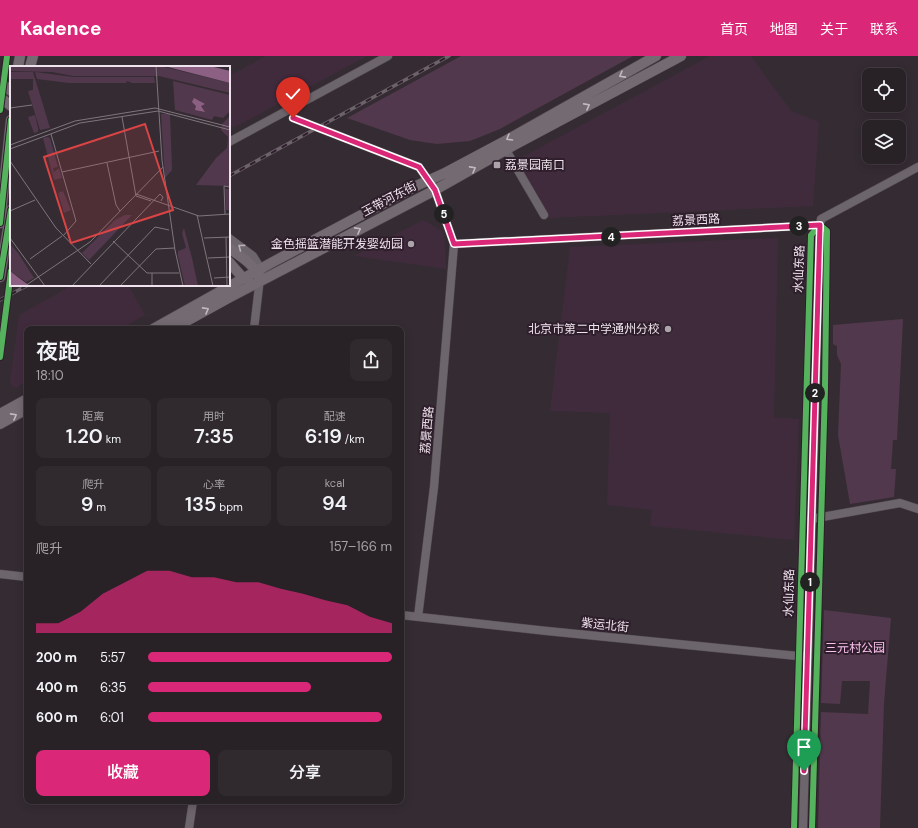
<!DOCTYPE html>
<html lang="zh">
<head>
<meta charset="utf-8">
<style>
	:root { --surface:#282126; --page:#30292e; --text:#f1f3f6; --muted:#a5a3a7; --line:#443e43; --accent:#db2777 }
	body { margin:0; font-family:"DM Sans","Noto Sans SC",sans-serif; background:var(--page); color:var(--text); height:100vh; display:flex; flex-direction:column; font-size:15px; white-space:nowrap }
	* { box-sizing:border-box; margin:0 }
	p { font-size:13px; color:var(--muted) }
	.icon { flex:none; width:22px; height:22px; fill:none; stroke:currentColor; stroke-width:2; stroke-linecap:round; stroke-linejoin:round }
	.map { position:relative; flex:1; overflow:hidden }
	.details { position:absolute; left:24px; top:270px; width:380px; height:478px; display:flex; flex-direction:column; background:var(--surface); border-radius:8px; box-shadow:0 2px 10px #0003,0 0 0 1px var(--line) }
	.details>* { flex:none }
	.tools { position:absolute; left:862px; top:12px; display:grid; gap:8px }
	.tools a { display:grid; place-items:center; width:44px; height:44px; border-radius:8px; background:var(--surface); box-shadow:0 2px 10px #0003,0 0 0 1px var(--line); font-size:20px }
	.pin { position:absolute; display:grid; place-items:center; width:34px; height:34px; color:#fff; margin:-41px -17px; border-radius:50% 50% 50% 0; rotate:-45deg; box-shadow:0 0 4px #0007 }
	.pin .icon { rotate:45deg }
	.km { position:absolute; width:20px; height:20px; margin:-10px; border-radius:50%; background:#222; color:#fff; font-size:11px; line-height:20px; text-align:center }
	.round { display:grid; place-items:center; flex:none; width:42px; height:42px; border-radius:8px; background:var(--page) }
	.head { display:flex; align-items:center; justify-content:space-between; height:68px; padding:0 12px }
	h1 { font-size:22px; font-weight:600; line-height:30px }
	.metrics { display:grid; grid-template-columns:repeat(3,1fr); gap:6px; height:68px; padding:4px 12px }
	.metrics div { display:grid; align-content:center; border-radius:8px; background:var(--page); text-align:center }
	.metrics b { font-size:20px; font-weight:600 }
	.metrics small { font-size:11px; font-weight:400 }
	.metrics p { font-size:11px }
	.chart { height:112px; padding:8px 12px }
	.chart p { display:flex; justify-content:space-between }
	.chart svg { width:100%; height:72px; margin-top:4px; fill:var(--accent); opacity:.7 }
	.action { display:flex; gap:8px; margin-top:auto; padding:8px 12px }
	.action a { flex:1; height:46px; border-radius:8px; background:var(--accent); color:#fff; font-size:16px; font-weight:600; line-height:46px; text-align:center }
	.action a+a { background:var(--page); color:var(--text) }
	ul { padding:0 12px; list-style:none; font-size:13px }
	li { display:grid; grid-template-columns:64px 48px 1fr; align-items:center; height:30px }
	li i { height:10px; border-radius:5px; background:var(--accent) }
	header { display:flex; align-items:center; gap:24px; box-sizing:border-box; height:56px; padding:0 20px; background:var(--accent); color:#fff }
	header strong { font-size:19px }
	nav { display:flex; gap:22px; margin-inline-start:auto; font-size:14px }
	.map>svg:first-child { display:block }
</style>
</head>
<body>
<header>
<strong>Kadence</strong>
<nav><a>首页</a><a>地图</a><a>关于</a><a>联系</a></nav>
</header>
<div class="map">
<svg width="918" height="772" viewBox="0 0 918 772">
	<rect width="100%" height="100%" fill="#352c33"/>
	<path fill="#402b3d" d="M266,0H367L233,72L229,65V20Z
		M710,0H751L791,55L819,66L813,150L549,162L515,105Z
		M423,164L444,176L446,213L354,200Z
		M778,182L774,361L799,363L794,484L650,470L652,454L607,449L610,357L550,355L570,191Z
		M73,229H128L145,259L121,273H27V325L16,332L10,328L19,259Z"/>
	<path fill="#51384c" d="M461,0H633L500,73L470,85L437,88L410,84L347,62Z
		M903,263L897,384H893L891,413H896L894,441L850,448L838,379L841,308L837,299V290L833,288V269Z
		M824,554L891,562L884,647L880,772H818L821,656L868,658L870,625H842L840,648L821,647Z"/>
	<g fill="none" stroke-linecap="round" stroke-linejoin="round">
		<defs>
			<path id="minor" d="M293,62L419,111L435,134L454,188L434,431L418,561
				M229,86L388,0
				M506,94L544,159
				M229,182L253,200L261,213L254,273
				M454,188L820,169
				M811,463L900,447L918,453
				M0,518L27,521
				M401,559L547,575L808,601
				M189,772L193,745
				M803,772L820,169L821,163L918,111"/>
			<path id="major" d="M18,11L20,0
				M30,11L33,0
				M0,26L11,35
				M0,41L11,50
				M0,167L11,64
				M229,192C240,200 254,208 259,221
				M229,206L243,222L248,223
				M0,221L11,154
				M153,273L271,207L416,130L445,117L507,84L656,0
				M172,273L230,241L435,134L516,88L681,0
				M0,358L27,343
				M0,368L27,353"/>
		</defs>
		<use href="#minor" stroke="#534a51" stroke-width="9"/>
		<use href="#major" stroke="#534a51" stroke-width="11"/>
		<use href="#minor" stroke="#6c656b" stroke-width="8"/>
		<use href="#major" stroke="#746a72" stroke-width="10"/>
		<defs>
			<path id="rail" d="M229,120L449,0
				M0,244L28,229"/>
		</defs>
		<use href="#rail" stroke="#6b6369" stroke-width="3.5"/>
		<use href="#rail" stroke="#2f1e2c" stroke-width="2" stroke-dasharray="6" stroke-linecap="butt"/>
		<defs>
			<path id="cycleway" d="M0,54L7,0
				M0,167L11,64
				M0,221L11,154
				M0,301L11,215
				M794,772L811,179L820,169L827,175L825,333L812,772"/>
		</defs>
		<use href="#cycleway" stroke="#2f1e2c" stroke-width="8"/>
		<use href="#cycleway" stroke="#56b35d" stroke-width="6"/>
	</g>
	<defs><path id="oneway-chevron" d="M-2-3.5L2.5 0L-2 3.5" fill="none" stroke-width="1.6" stroke-linecap="round" stroke-linejoin="round"/></defs>
	<g stroke="#c3b9c1">
		<use href="#oneway-chevron" transform="translate(622 19) rotate(151)"/>
		<use href="#oneway-chevron" transform="translate(587 50) rotate(-28)"/>
		<use href="#oneway-chevron" transform="translate(509 82) rotate(150)"/>
		<use href="#oneway-chevron" transform="translate(473 113) rotate(-29)"/>
		<use href="#oneway-chevron" transform="translate(358 174) rotate(-28)"/>
		<use href="#oneway-chevron" transform="translate(206 254) rotate(-29)"/>
		<use href="#oneway-chevron" transform="translate(14 360) rotate(-29)"/>
	</g>
	<use stroke="#bab1b8" href="#oneway-chevron" transform="translate(241 191) rotate(-143)"/>
	<g fill="none" stroke-linecap="round" stroke-linejoin="round">
		<defs>
			<path id="route" d="M293,62L419,111L435,134L454,188L820,169L804,715"/>
		</defs>
		<use href="#route" stroke="#fff" stroke-width="8"/>
		<use href="#route" stroke="#db2777" stroke-width="5"/>
	</g>
	<g fill="#ada3ab" stroke="#2f1e2c" stroke-width="1.5">
		<rect x="493" y="105" width="8" height="8" rx="2"/>
		<circle cx="411" cy="188" r="4"/>
		<circle cx="668" cy="273" r="4"/>
	</g>
	<g text-anchor="middle" dominant-baseline="central" stroke-width="4" stroke-linejoin="round" paint-order="stroke">
		<g font-size="12" fill="#eee3ec" stroke="#2f1e2c" text-anchor="end">
			<text x="505" y="109" text-anchor="start">荔景园南口</text>
			<text x="403" y="188">金色摇篮潜能开发婴幼园</text>
			<text x="660" y="273">北京市第二中学通州分校</text>
		</g>
		<g font-size="12" fill="#eee3ec" stroke="#2f1e2c">
			<text transform="translate(389 143) rotate(-28)">玉带河东街</text>
			<text transform="translate(696 164) rotate(-3)">荔景西路</text>
			<text transform="translate(799 213) rotate(-88)">水仙东路</text>
			<text transform="translate(427 374) rotate(-85)">荔景西路</text>
			<text transform="translate(789 537) rotate(-89)">水仙东路</text>
			<text transform="translate(605 569) rotate(6)">紫运北街</text>
		</g>
		<g font-size="12" fill="#f9c0ee" stroke="#2f1e2c">
			<text x="855" y="592">三元村公园</text>
		</g>
	</g>
	<g transform="translate(10 10)">
		<rect width="220" height="220" fill="#352c33"/>
		<path d="M0,0H150L220,17V27L149,10H63L42,6L0,5ZM0,6H23L40,62L30,64L18,25L23,24V13H0ZM25,6L63,11H144L145,17H122L117,15L116,17H59L27,13ZM163,15L220,29V45L213,52L204,50L202,54L165,44ZM151,48H160L162,104L155,112ZM25,49L28,62V66L24,67L18,51ZM220,50V120L186,119L206,92L217,82L218,71L211,64L212,58ZM37,71L40,72L48,101L43,102L44,106L49,102L52,112L44,114L33,72ZM215,123H220V144H216ZM53,125L61,144L54,147L48,127ZM115,149H122L79,194L72,187L105,154ZM174,162L182,192L188,220H175L168,190V185L176,182L172,167ZM0,178L8,187L24,212L16,216L0,205Z" fill="#51384c"/>
		<path d="M154,0H200L220,5V17ZM184,32L195,38L191,40L195,46L185,44L186,40L182,36ZM0,205L9,212L20,220H0Z" fill="#8b6083"/>
		<path fill="none" stroke="#7f757d" stroke-width="1" d="M146,0L152,94L165,184L173,220M0,42L22,39M112,51L126,130L141,135M41,68L66,155L53,170M0,79L65,55L145,42L220,61M0,83L70,57L148,45L220,64M0,95L46,162L81,198M97,97L106,139L110,145M52,106L149,85M126,128L189,150L220,148M0,145L25,134M215,148L214,120L220,121M187,149L203,220M216,171L217,220M0,172L35,220M194,172L220,171M103,175L137,207H169M198,192L220,191M20,193L52,170M204,212L220,211M15,220L80,176L153,101M62,220L150,128L153,131L151,135M89,220L145,161L159,164M110,220L146,183L165,182M142,220V207"/>
		<path fill="#da4445" fill-opacity="0.15" stroke="#da4445" stroke-width="2" d="M135,58L163,144L61,177L34,91Z"/>
		<rect width="220" height="220" fill="none" stroke="#eee3ec" stroke-width="2"/>
	</g>
</svg>
<div class="tools">
<a><svg class="icon" aria-label="locate" viewBox="0 0 24 24"><circle cx="12" cy="12" r="6"/><path d="M12 2v4M12 18v4M2 12h4M18 12h4"/></svg></a>
<a><svg class="icon" aria-label="layers" viewBox="0 0 24 24"><path d="M12 4l9 5-9 5-9-5zM3 14l9 5 9-5"/></svg></a>
</div>
<div class="pin" style="left:804px;top:715px;background:#1e9e55"><svg class="icon" aria-label="arrive" viewBox="0 0 24 24"><path d="M6 21V4h12l-3 4 3 4H6"/></svg></div>
<div class="pin" style="left:293px;top:62px;background:#d93025"><svg class="icon" aria-label="check" viewBox="0 0 24 24"><path d="M5 12l5 5 9-10"/></svg></div>
<b class="km" style="left:810px;top:526px">1</b>
<b class="km" style="left:815px;top:337px">2</b>
<b class="km" style="left:799px;top:170px">3</b>
<b class="km" style="left:611px;top:181px">4</b>
<b class="km" style="left:444px;top:158px">5</b>
<section class="details">
<div class="head"><div><h1>夜跑</h1><p>18:10</p></div><a class="round"><svg class="icon" aria-label="share" viewBox="0 0 24 24"><path d="M12 15V3M7 8l5-5 5 5M5 13v7h14v-7"/></svg></a></div>
<div class="metrics">
<div><p>距离</p><b>1.20<small> km</small></b></div>
<div><p>用时</p><b>7:35</b></div>
<div><p>配速</p><b>6:19<small> /km</small></b></div>
</div>
<div class="metrics">
<div><p>爬升</p><b>9<small> m</small></b></div>
<div><p>心率</p><b>135<small> bpm</small></b></div>
<div><p>kcal</p><b>94</b></div>
</div>
<div class="chart"><p><span>爬升</span>157–166 m</p>
<svg viewBox="0 0 160 44" preserveAspectRatio="none"><path d="M0 44V38L10 38L20 31L30 20L40 13L50 6L60 6L70 10L80 10L90 13L100 13L110 17L120 20L130 24L140 27L150 34L160 38V44z"/></svg>
</div>
<ul>
<li><b>200 m</b>5:57<i style="width:100%"></i></li>
<li><b>400 m</b>6:35<i style="width:67%"></i></li>
<li><b>600 m</b>6:01<i style="width:96%"></i></li>
</ul>
<div class="action"><a>收藏</a><a>分享</a></div>
</section>
</div>
</body>
</html>
